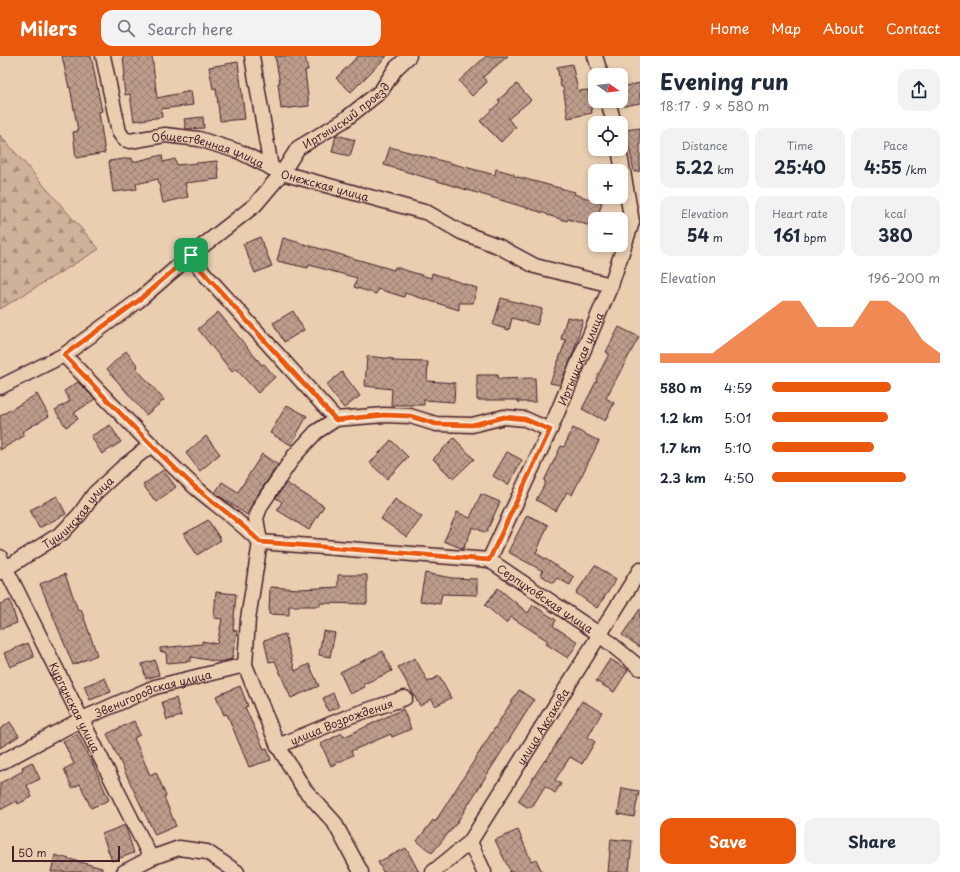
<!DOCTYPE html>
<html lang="en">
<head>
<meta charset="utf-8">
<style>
	:root { --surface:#fff; --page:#f2f2f3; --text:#1f2937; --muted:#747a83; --accent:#ea580c }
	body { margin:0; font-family:"Playpen Sans",sans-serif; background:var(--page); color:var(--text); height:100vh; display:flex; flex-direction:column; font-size:15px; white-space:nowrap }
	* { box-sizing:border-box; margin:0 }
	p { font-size:13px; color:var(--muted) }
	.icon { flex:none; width:22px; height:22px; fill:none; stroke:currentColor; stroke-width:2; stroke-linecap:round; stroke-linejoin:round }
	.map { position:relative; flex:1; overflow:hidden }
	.drawer { display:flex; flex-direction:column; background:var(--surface); width:320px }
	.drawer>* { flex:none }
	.needle { width:26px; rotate:104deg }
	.fabs { position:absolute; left:588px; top:12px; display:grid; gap:8px }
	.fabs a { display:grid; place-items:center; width:40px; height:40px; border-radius:8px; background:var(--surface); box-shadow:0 2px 6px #0003; font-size:20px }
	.scale { position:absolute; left:12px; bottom:10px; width:108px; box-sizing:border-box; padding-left:4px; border:2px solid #4a1f2b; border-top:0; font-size:11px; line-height:14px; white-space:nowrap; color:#4a1f2b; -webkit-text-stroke:3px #e9ceb0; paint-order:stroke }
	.pin { position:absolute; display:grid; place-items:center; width:34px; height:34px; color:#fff; margin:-17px; border-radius:8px; box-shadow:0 2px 6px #0006 }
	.round { display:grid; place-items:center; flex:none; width:42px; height:42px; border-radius:12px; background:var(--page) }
	.overview { display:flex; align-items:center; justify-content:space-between; height:68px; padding:0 20px }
	h1 { font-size:22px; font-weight:700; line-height:30px }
	.metrics { display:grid; grid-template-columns:repeat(3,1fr); gap:6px; height:68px; padding:4px 20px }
	.metrics div { display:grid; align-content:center; border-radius:10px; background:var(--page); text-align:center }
	.metrics b { font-size:17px; font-weight:700 }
	.metrics small { font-size:11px; font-weight:400 }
	.metrics p { font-size:11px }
	.chart { height:112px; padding:8px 20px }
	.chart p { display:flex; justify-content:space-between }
	.chart svg { width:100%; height:72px; margin-top:4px; fill:var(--accent); opacity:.7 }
	.action { display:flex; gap:8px; margin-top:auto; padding:8px 20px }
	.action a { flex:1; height:46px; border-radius:12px; background:var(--accent); color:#fff; font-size:16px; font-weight:700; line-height:46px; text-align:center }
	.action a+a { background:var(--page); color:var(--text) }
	ul { padding:0 20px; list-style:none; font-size:13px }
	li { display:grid; grid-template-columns:64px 48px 1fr; align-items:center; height:30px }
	li i { height:10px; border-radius:5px; background:var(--accent) }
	header { display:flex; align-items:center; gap:24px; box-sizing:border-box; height:56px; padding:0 20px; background:var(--accent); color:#fff }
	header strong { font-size:19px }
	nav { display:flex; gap:22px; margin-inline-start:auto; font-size:14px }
	.search { width:280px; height:36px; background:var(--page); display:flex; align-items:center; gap:10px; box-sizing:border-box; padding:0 14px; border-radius:12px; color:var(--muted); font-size:15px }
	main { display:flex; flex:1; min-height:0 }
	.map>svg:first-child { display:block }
</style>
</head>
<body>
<header>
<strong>Milers</strong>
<div class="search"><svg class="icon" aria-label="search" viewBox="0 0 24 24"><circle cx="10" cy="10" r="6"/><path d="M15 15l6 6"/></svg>Search here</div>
<nav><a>Home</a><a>Map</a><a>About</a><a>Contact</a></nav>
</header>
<main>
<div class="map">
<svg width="640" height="816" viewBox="0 0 640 816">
	<defs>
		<pattern id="forest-firs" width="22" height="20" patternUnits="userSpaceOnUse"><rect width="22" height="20" fill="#cfb29a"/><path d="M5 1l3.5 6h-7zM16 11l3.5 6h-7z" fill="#aa907e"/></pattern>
		<pattern id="building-cross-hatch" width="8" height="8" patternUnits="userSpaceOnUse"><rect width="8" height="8" fill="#bc9d8b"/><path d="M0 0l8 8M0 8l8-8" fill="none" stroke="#9b7f72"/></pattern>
	</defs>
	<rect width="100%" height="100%" fill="#e9ceb0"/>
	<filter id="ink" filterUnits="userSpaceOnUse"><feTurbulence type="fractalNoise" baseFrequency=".025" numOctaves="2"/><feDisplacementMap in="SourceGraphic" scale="8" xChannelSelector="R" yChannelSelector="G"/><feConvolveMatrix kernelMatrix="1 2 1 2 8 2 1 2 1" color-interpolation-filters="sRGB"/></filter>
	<g filter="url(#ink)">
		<path fill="url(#forest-firs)" stroke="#8c6862" d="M0,79L99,193L0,253Z"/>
		<path fill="url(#building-cross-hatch)" stroke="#4a1f2b" d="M62,0H91L102,55L99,56L105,97L76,102L73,76L78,75L70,31L69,32Z
			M123,0H152L157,42L191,35L193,49L161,53L162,61L134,65L130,38L125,39L123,21H125Z
			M275,0H305L308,14H305L309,50L281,53L278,27H280Z
			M358,0H387L351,36L336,22Z
			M486,0H508L483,21L487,26L472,40L459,25Z
			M238,6L245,63L220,65L216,32L213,33L209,11Z
			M572,8L578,35L588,34L592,57L568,62L563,31H561L557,11Z
			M640,27V47L624,50L621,31Z
			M517,28L531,44L508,63L516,71L501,86L480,65L500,46L498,44Z
			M203,61L204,72L186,73L184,63Z
			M640,72V115L634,116L626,74Z
			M336,79L355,84L350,100L332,96Z
			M390,91L495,119L496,113L514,118V120L575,136L574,138L602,147L597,163H595L594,171L568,163L567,165L547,159V158L384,109Z
			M162,99L163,106L175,103L177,109L217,105L219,123L185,127L188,141L163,147L158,123L136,128L137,133L113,136L109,105L132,102L133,106Z
			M260,181L272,210L255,217L243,188Z
			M283,182L394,214L395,211L431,222L432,217L477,232L473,247H459V254L405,237L404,241L378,233L376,238L354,231L357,222L309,209L308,212L277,205Z
			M501,242L542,253L537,269L512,262L509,274L493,269Z
			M293,255L304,274L284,286L273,267Z
			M218,256L262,309L264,308L275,321L258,337L236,313L232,316L198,273Z
			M567,261L583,264L574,295L560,329L550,327L566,284L561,283Z
			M619,271L639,281L606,342L614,347L605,365L582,353L597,324L596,323L609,298L606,296Z
			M126,295L138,310L136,312L164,344L146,359L107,313Z
			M367,300L393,303V305L428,306L427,325L455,327L454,346L424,344V349H391L392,333L365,330Z
			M342,316L360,340L344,352L326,329Z
			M477,319H498V323L535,322L536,346H518V344H477Z
			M78,326L95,343L74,357L78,363L66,371L55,354L70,345L64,335Z
			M37,338L49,360L22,376L24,380L0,394V360Z
			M287,349L307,360L291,389L270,377Z
			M110,369L121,386L102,398L91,380Z
			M573,372L599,385L572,439L567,436L556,455L536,444L546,426L544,425L561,390L564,391Z
			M206,380L220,398L200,415L186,397Z
			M454,382L474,403L453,423L433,403Z
			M391,384L408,401L387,423L370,407Z
			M507,396L522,404L508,429L493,420Z
			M262,398L278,409L254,444L247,459L215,437L222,426L238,436Z
			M163,414L176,431L156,446L143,429Z
			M286,427L324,450L309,474L277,454L282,446L276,442Z
			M481,438L500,446L486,477L473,471L463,493L444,485L457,456L470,462Z
			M57,440L66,458L39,472L30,454Z
			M395,443L422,461L407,481L381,463Z
			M527,459L548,469L536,497L574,521L570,529L557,522L553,527L541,519L543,515L508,496Z
			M208,464L221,484L197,499L184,478Z
			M595,509L616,524L597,552L576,537Z
			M425,517L452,522L477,523V539L442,538L440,548L420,545Z
			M65,518L78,554L81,553L97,599L73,609L40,528Z
			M338,519H367V548L320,547V550H289V559L269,558L270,531L300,533L338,531Z
			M498,532L528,557L533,549L556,564L553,570L578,586L568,602L546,588L548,585L511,561L506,567L485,549Z
			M216,536L236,538L233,574L237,575L232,603L220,606L191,601V605L167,607L166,597L160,595V592L202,588V585L217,588L222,563L214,562Z
			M10,544L17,567L0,573V548Z
			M640,553V591L622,579Z
			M323,575L335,577L330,601L319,599Z
			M285,578L295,615L309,608L319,630L291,642L275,605L269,606L264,584Z
			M28,587L34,601L10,611L4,597Z
			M383,595L392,615L364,628L365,631L350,638L340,616Z
			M415,602L428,626L439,620L451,642L435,650L432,643L420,650L398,611Z
			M610,603L628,614L614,636L596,625Z
			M155,604L159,619L146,623L142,608Z
			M105,622L111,636L90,644L84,630Z
			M240,630L248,650L245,651L264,693L267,692L271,704L249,711L227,658L224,659L216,640Z
			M519,634L534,644L456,768L432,797L417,785L433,764L435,766Z
			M333,637L339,651L328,655L323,642Z
			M176,642L181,660L167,664L162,646Z
			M582,645L602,656L588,681L595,686L582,708L570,701L555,724L561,728L555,737L545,730L532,751H527L518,745L545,704L546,705Z
			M403,653L411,673L392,681L391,678L351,695L353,699L331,710L321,688L342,677L344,681Z
			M134,665L140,679L134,682L150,719L156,716L166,740L164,741L176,770L155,779L107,678Z
			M10,666L19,680L0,692V673Z
			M77,678L89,702L90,701L109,744L91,752L80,728L72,732L64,713L74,708L63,685Z
			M32,706L40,723L27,729L32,741L18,748L17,745L0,754V727L23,715L22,711Z
			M622,732L639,735L634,761L618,758Z
			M125,769L134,797L112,805L102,778Z
			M518,774L531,805L536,803L542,816H508L510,815L495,784Z
			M611,783L632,785L629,816H608Z
			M406,792L419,816H383L378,806Z
			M55,799L102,812V816H51Z"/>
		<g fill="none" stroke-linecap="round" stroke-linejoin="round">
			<defs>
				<g id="street">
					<path id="s1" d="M103,0L119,76L124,83L130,85L165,79L199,83L240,96L282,117L428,157L461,176L498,190L535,210L611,229"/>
					<path d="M252,0L271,112"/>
					<path d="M595,0L601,19"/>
					<path d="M608,45L614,67"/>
					<path d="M191,199L202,215L336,363"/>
					<path id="s2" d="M64,299C107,343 149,389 195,431C217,450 240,465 260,486L489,504L599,578L640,612"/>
					<path id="s3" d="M0,331L64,299L138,245L191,199L255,149L282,117L298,92L343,65L381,35L396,12L409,0"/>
					<path id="s4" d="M0,501L151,802"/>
					<path id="s5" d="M489,504L550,374L611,229L632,166L619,93"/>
					<path id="s6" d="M0,516L62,477L80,458L94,438L122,412L151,389"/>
					<path id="s7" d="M278,690L350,660L405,642"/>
					<path id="s8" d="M0,707L82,663L155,631L245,609"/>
					<path d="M470,786L484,816"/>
					<path d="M124,816L151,802L179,792L207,796L237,816"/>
					<path d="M361,816L334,766L304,733L278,690L245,609L248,563L260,486L256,462L261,449L294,400L316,376L336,363L384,359L410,360L436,368L472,369L504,361L525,363L550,374"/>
					<path id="s9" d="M433,816L470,786L640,514"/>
				</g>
			</defs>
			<use href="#street" stroke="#4a1f2b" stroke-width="17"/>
			<use href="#street" stroke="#e9ceb0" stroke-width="14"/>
		</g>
	</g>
	<g fill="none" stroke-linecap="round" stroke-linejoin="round" filter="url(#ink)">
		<defs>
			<path id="route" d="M191,199L202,215L336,364L384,359L410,360L436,368L472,369L504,361L525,363L550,374L489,504L260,486C240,465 217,450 195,431C149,389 107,343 64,299L138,245Z"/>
		</defs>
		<use href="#route" stroke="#fff" stroke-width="8"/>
		<use href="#route" stroke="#ea580c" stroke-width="5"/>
	</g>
	<g text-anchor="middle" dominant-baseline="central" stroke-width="3" stroke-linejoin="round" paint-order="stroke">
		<g font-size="11" fill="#4a1f2b" stroke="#e9ceb0">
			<text stroke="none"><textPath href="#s3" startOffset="444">Иртышский проезд</textPath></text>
			<text stroke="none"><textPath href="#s1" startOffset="173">Общественная улица</textPath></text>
			<text stroke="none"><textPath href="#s1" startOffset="297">Онежская улица</textPath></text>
			<text stroke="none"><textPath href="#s5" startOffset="221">Иртышская улица</textPath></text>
			<text stroke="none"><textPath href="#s6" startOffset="99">Тушинская улица</textPath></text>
			<text stroke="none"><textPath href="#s2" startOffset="569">Серпуховская улица</textPath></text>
			<text stroke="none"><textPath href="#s8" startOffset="169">Звенигородская улица</textPath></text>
			<text stroke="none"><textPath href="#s4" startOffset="168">Курганская улица</textPath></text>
			<text stroke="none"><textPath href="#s7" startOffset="68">улица Возрождения</textPath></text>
			<text stroke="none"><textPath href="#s9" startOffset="184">улица Аксакова</textPath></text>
		</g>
	</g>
</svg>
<div class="fabs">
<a><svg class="needle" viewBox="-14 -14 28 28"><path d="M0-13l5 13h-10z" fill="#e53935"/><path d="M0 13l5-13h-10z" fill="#747a83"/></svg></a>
<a><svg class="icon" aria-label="locate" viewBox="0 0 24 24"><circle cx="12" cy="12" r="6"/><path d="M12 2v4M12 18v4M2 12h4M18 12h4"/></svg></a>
<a>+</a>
<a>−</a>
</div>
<div class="scale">50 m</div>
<div class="pin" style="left:191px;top:199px;background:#1e9e55"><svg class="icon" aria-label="arrive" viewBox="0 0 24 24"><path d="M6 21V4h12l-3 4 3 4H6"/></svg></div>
</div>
<section class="drawer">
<div class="overview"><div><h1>Evening run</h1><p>18:17 · 9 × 580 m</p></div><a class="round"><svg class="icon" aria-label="share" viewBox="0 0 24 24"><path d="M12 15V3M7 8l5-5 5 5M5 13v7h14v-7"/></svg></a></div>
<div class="metrics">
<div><p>Distance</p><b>5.22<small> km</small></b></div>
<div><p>Time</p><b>25:40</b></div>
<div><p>Pace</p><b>4:55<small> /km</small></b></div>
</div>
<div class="metrics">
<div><p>Elevation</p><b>54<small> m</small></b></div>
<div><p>Heart rate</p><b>161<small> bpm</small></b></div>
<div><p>kcal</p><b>380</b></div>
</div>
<div class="chart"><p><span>Elevation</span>196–200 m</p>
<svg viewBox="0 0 160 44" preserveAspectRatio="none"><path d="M0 44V38L10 38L20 38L30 38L40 30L50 22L60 14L70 6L80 6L90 22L100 22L110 22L120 6L130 6L140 14L150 30L160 38V44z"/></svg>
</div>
<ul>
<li><b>580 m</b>4:59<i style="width:71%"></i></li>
<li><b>1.2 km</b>5:01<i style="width:69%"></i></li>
<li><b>1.7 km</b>5:10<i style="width:61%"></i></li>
<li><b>2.3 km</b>4:50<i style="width:80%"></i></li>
</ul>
<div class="action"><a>Save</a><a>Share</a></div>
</section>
</main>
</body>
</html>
